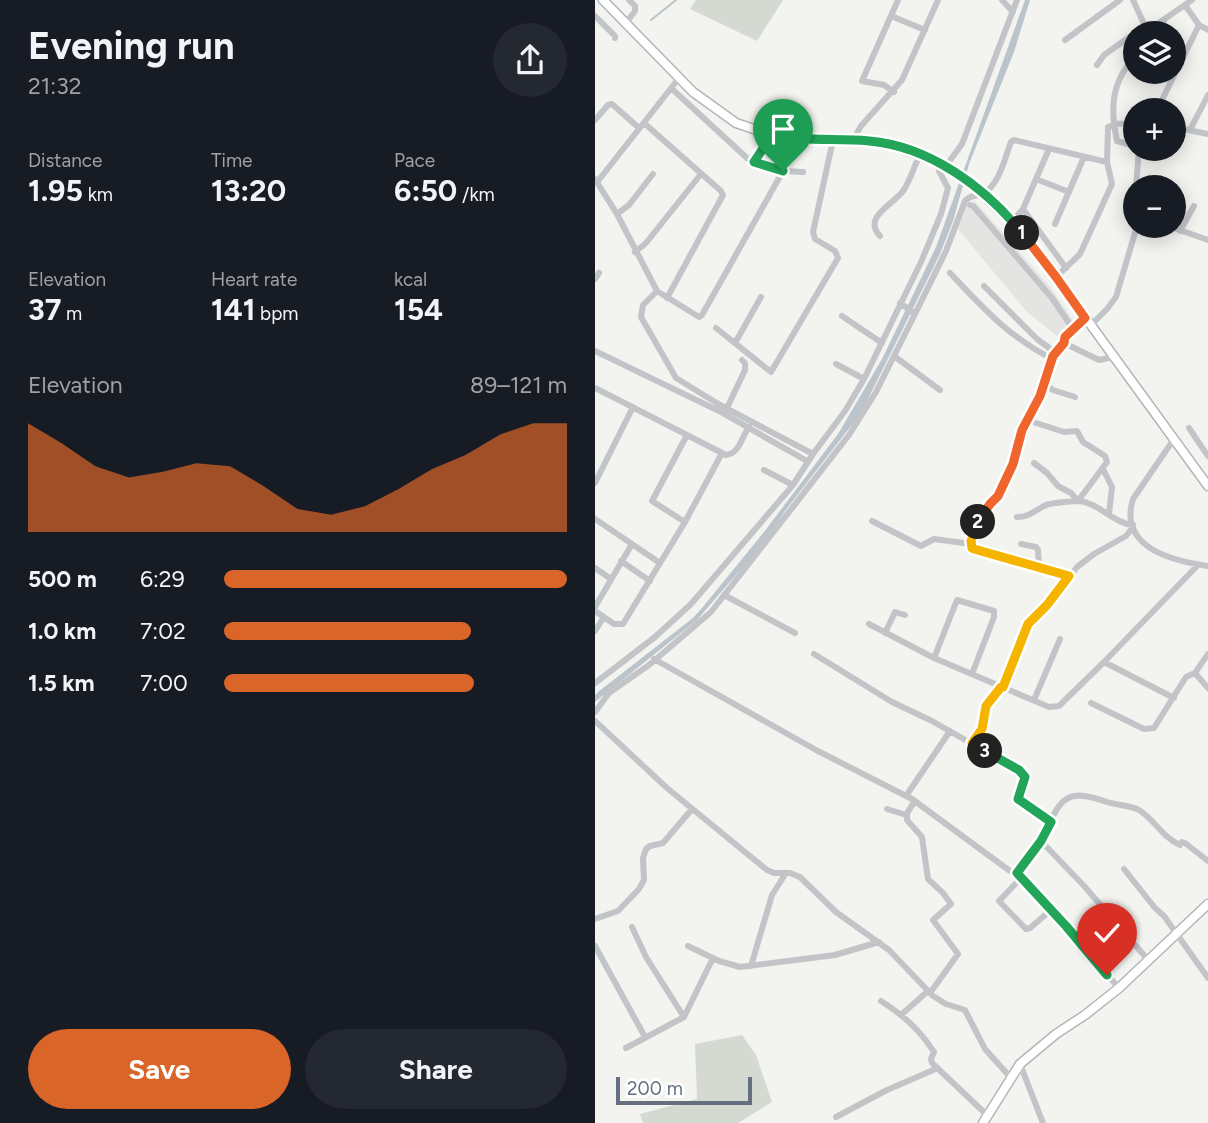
<!DOCTYPE html>
<html lang="en">
<head>
<meta charset="utf-8">
<style>
	:root { --surface:#171b24; --page:#242831; --text:#f1f3f6; --muted:#9ea1a6; --accent:#da6529 }
	body { margin:0; font-family:Figtree,sans-serif; background:var(--page); color:var(--text); height:100vh; display:flex; flex-direction:column; font-size:26px; white-space:nowrap }
	* { box-sizing:border-box; margin:0 }
	p { font-size:23px; color:var(--muted) }
	.icon { flex:none; width:38px; height:38px; fill:none; stroke:currentColor; stroke-width:2; stroke-linecap:round; stroke-linejoin:round }
	.map { position:relative; flex:1; overflow:hidden }
	.panel { display:flex; flex-direction:column; background:var(--surface); width:595px }
	.panel>* { flex:none }
	.fabs { position:absolute; left:528px; top:21px; display:grid; gap:14px }
	.fabs a { display:grid; place-items:center; width:63px; height:63px; border-radius:50%; background:var(--surface); box-shadow:0 4px 18px #0003; font-size:35px }
	.scale { position:absolute; left:21px; bottom:18px; width:136px; box-sizing:border-box; padding-left:7px; border:4px solid #64707f; border-top:0; font-size:19px; line-height:24px; white-space:nowrap; color:#64707f; -webkit-text-stroke:5px #fff; paint-order:stroke }
	.pin { position:absolute; display:grid; place-items:center; width:60px; height:60px; color:#fff; margin:-72px -30px; border-radius:50% 50% 50% 0; rotate:-45deg; box-shadow:0 0 7px #0007 }
	.pin .icon { rotate:45deg }
	.km { position:absolute; width:35px; height:35px; margin:-18px; border-radius:50%; background:#222; color:#fff; font-size:19px; line-height:35px; text-align:center }
	.round { display:grid; place-items:center; flex:none; width:74px; height:74px; border-radius:37px; background:var(--page) }
	.summary { display:flex; align-items:center; justify-content:space-between; height:119px; padding:0 28px }
	h1 { font-size:38px; font-weight:700; line-height:52px }
	.metrics { display:grid; grid-template-columns:repeat(3,1fr); gap:10px; height:119px; padding:7px 28px }
	.metrics div { display:grid; align-content:center }
	.metrics b { font-size:30px; font-weight:700 }
	.metrics small { font-size:19px; font-weight:400 }
	.metrics p { font-size:19px }
	.chart { height:196px; padding:14px 28px }
	.chart p { display:flex; justify-content:space-between }
	.chart svg { width:100%; height:126px; margin-top:7px; fill:var(--accent); opacity:.7 }
	.cta { display:flex; gap:14px; margin-top:auto; padding:14px 28px }
	.cta a { flex:1; height:80px; border-radius:42px; background:var(--accent); color:#fff; font-size:28px; font-weight:700; line-height:80px; text-align:center }
	.cta a+a { background:var(--page); color:var(--text) }
	ul { padding:0 28px; list-style:none; font-size:23px }
	li { display:grid; grid-template-columns:112px 84px 1fr; align-items:center; height:52px }
	li i { height:18px; border-radius:9px; background:var(--accent) }
	main { display:flex; flex:1; min-height:0 }
	.map>svg:first-child { display:block }
</style>
</head>
<body>
<main>
<section class="panel">
<div class="summary"><div><h1>Evening run</h1><p>21:32</p></div><a class="round"><svg class="icon" aria-label="share" viewBox="0 0 24 24"><path d="M12 15V3M7 8l5-5 5 5M5 13v7h14v-7"/></svg></a></div>
<div class="metrics">
<div><p>Distance</p><b>1.95<small> km</small></b></div>
<div><p>Time</p><b>13:20</b></div>
<div><p>Pace</p><b>6:50<small> /km</small></b></div>
</div>
<div class="metrics">
<div><p>Elevation</p><b>37<small> m</small></b></div>
<div><p>Heart rate</p><b>141<small> bpm</small></b></div>
<div><p>kcal</p><b>154</b></div>
</div>
<div class="chart"><p><span>Elevation</span>89–121 m</p>
<svg viewBox="0 0 160 44" preserveAspectRatio="none"><path d="M0 44V6L10 13L20 21L30 25L40 23L50 20L60 21L70 28L80 36L90 38L100 35L110 29L120 22L130 17L140 10L150 6L160 6V44z"/></svg>
</div>
<ul>
<li><b>500 m</b>6:29<i style="width:100%"></i></li>
<li><b>1.0 km</b>7:02<i style="width:72%"></i></li>
<li><b>1.5 km</b>7:00<i style="width:73%"></i></li>
</ul>
<div class="cta"><a>Save</a><a>Share</a></div>
</section>
<div class="map">
<svg width="613" height="1123" viewBox="0 0 613 1123">
	<rect width="100%" height="100%" fill="#f3f4f0"/>
	<path fill="#e4e5e3" d="M380,201L456,288L479,322L466,339L432,312L362,228L371,205Z"/>
	<path fill="#d4dad1" d="M101,0H188L162,41L95,9Z
		M147,1035L161,1055L177,1102L143,1123H48L45,1114L102,1099L100,1044Z"/>
	<path fill="#bac4ca" d="M430,0H435L419,52L374,164L358,221L345,254L266,413L190,511L171,540L102,620L0,702V695L3,692L98,618L107,608L169,532L243,434L287,359L341,247Z"/>
	<g fill="none" stroke-linecap="round" stroke-linejoin="round">
		<path stroke="#bac4ca" stroke-width="2" d="M56,20L81,0"/>
		<defs>
			<path id="major" d="M8,0L98,92L141,123L182,137L269,140L292,143L343,162L358,170L378,185L421,226L461,277L613,486
				M388,1123L425,1064L461,1034L490,1015L524,988L613,904"/>
		</defs>
		<use href="#major" stroke="#b2b6b9" stroke-width="11"/>
		<path stroke="#c2c4c8" stroke-width="6" d="M407,0L418,12
			M538,0L550,26
			M590,5L604,25L613,30
			M0,16L20,36V38
			M296,16L330,30
			M31,23L40,11V6L34,0
			M564,33L569,20
			M470,40L525,0
			M541,57C516,80 515,109 522,141L541,146
			M502,65L509,55L550,26L558,27L597,0
			M76,88L153,159L188,171L208,172
			M299,92L289,85L267,81L303,0
			M562,110L604,25
			M0,120L13,105L17,104L44,128
			M49,123L126,191L128,195L72,298
			M579,127L613,134
			M595,130L613,95
			M258,140L266,126L307,80L343,0
			M159,162L177,135
			M351,166L367,144L422,0
			M0,179L22,214L62,291L104,317L107,315L188,171
			M441,179L474,192
			M3,181L84,78
			M541,187L544,149
			M375,205L378,206L457,298L478,329
			M428,209L471,268
			M22,214L34,205L58,174
			M417,222L428,209L454,149
			M460,224L489,157
			M573,226L613,240
			M585,231L599,206
			M285,236C267,217 298,205 308,191C315,181 319,166 325,155
			M40,252L51,243L106,174
			M355,273C389,309 413,336 457,359
			M461,277L485,254L517,184L512,162L513,127L520,124L541,123
			M0,279L4,273
			M389,286L442,339L461,353
			M62,291L48,305L46,317L81,378L125,405L218,454
			M305,303L320,314
			M247,316L287,343
			M495,326L512,309L521,297L542,226
			M121,328L176,372L243,258L240,251L220,239L218,232L238,140
			M140,343L166,297
			M469,343L504,360L518,357
			M0,351L124,411L212,461
			M299,356L345,390
			M241,364L269,379
			M450,384L458,390L480,397
			M0,388L131,455C145,453 146,438 154,427
			M132,408L150,370V363L147,360
			M432,420L469,432L482,431L488,442L510,456L512,462L483,501
			M594,428L613,456
			M579,439L538,499C523,548 578,561 613,566
			M439,463L452,473L463,486L476,493L483,501
			M508,469L517,487L514,514
			M169,470L198,485
			M0,483L38,407
			M422,517C435,517 440,510 451,505C455,503 479,501 484,501C504,503 518,523 538,525
			M0,519L65,563
			M277,521L326,546L339,539L376,544
			M90,522L57,501L92,435
			M426,544L441,547L443,550L444,568
			M26,561L55,581
			M0,568L16,579
			M474,576L379,549L376,544L382,525L395,504L403,497L418,464L427,430L445,396L459,356L469,343L470,337L490,319
			M129,595L200,633
			M0,607L37,544
			M0,611L19,624H28L90,522L127,453
			M274,624L339,658L454,707L464,706L509,662L579,698
			M0,631L9,617
			M290,633L300,612L310,615
			M219,654L297,702L337,721L423,770L430,777L423,799L456,822
			M339,658L362,600L399,611V617L377,674
			M59,659L221,750L317,799L415,871L422,873L425,870L446,841L490,887L554,961
			M509,662L603,565
			M600,673L613,688
			M0,683L60,637L96,604L198,485L218,454L250,411L269,379L326,262L346,214L353,188L344,171L343,162
			M408,687L433,624L452,605L482,567L499,554L531,536L538,527
			M439,700L465,639
			M496,703L549,729L559,728L591,677L600,673L613,654
			M0,712L14,693L54,665L116,612L254,435L281,392L320,314L351,251L370,201C376,194 383,197 390,192C405,183 410,157 416,142L419,140L512,162
			M0,721L72,788L172,870L179,873H195L205,877L241,912L294,950L338,996L351,1004L370,1010L390,1049L416,1078
			M377,743L387,729L392,706L406,687
			M311,796L355,731
			M320,801L312,813V820L327,837L333,879L348,893L356,904L338,920L363,954L335,993
			M292,809L311,815
			M446,841C465,803 466,785 512,802C521,805 538,806 544,810C559,819 568,838 585,845L587,842L590,843L613,861
			M529,869L560,908L569,916L613,978
			M456,910L435,928L431,929L404,901L427,877L524,988
			M0,919L23,911L44,889L49,880L48,858L51,849L55,846L68,843L97,809
			M37,927L51,957L89,1017
			M0,946L50,1037
			M93,946L124,961L145,967L240,955L284,942
			M156,966L177,895L191,873
			M286,1001C308,1015 324,1029 339,1052L336,1059L337,1063L393,1116
			M307,1014L333,991
			M31,1048L89,1017L118,958
			M425,1064L448,1123
			M241,1117L292,1090L343,1068"/>
		<use href="#major" stroke="#fff" stroke-width="8"/>
	</g>
	<g fill="none" stroke-linecap="round" stroke-linejoin="round">
		<defs>
			<path id="split-1" d="M188,171L159,162L177,135C209,142 242,138 274,141C334,146 390,187 427,233"/>
			<path id="split-2" d="M383,522L395,504L403,496L418,464L427,430L445,396L458,356L469,343L470,337L490,318L461,277L427,233"/>
			<path id="split-3" d="M383,522L376,541L377,548L379,549L474,576L452,605L433,624L408,687H406L391,706L387,729L377,743L390,751"/>
			<path id="split-4" d="M390,751L424,770L430,777L423,799L456,822L446,841L422,873L471,926L512,975"/>
		</defs>
		<use href="#split-1" stroke="#fff" stroke-width="14"/>
		<use href="#split-2" stroke="#fff" stroke-width="14"/>
		<use href="#split-3" stroke="#fff" stroke-width="14"/>
		<use href="#split-4" stroke="#fff" stroke-width="14"/>
		<use href="#split-1" stroke="#22a559" stroke-width="9"/>
		<use href="#split-2" stroke="#f0652b" stroke-width="9"/>
		<use href="#split-3" stroke="#f5b400" stroke-width="9"/>
		<use href="#split-4" stroke="#22a559" stroke-width="9"/>
	</g>
</svg>
<div class="fabs">
<a><svg class="icon" aria-label="layers" viewBox="0 0 24 24"><path d="M12 4l9 5-9 5-9-5zM3 14l9 5 9-5"/></svg></a>
<a>+</a>
<a>−</a>
</div>
<div class="scale">200 m</div>
<div class="pin" style="left:188px;top:171px;background:#1e9e55"><svg class="icon" aria-label="arrive" viewBox="0 0 24 24"><path d="M6 21V4h12l-3 4 3 4H6"/></svg></div>
<div class="pin" style="left:512px;top:975px;background:#d93025"><svg class="icon" aria-label="check" viewBox="0 0 24 24"><path d="M5 12l5 5 9-10"/></svg></div>
<b class="km" style="left:427px;top:233px">1</b>
<b class="km" style="left:383px;top:522px">2</b>
<b class="km" style="left:390px;top:751px">3</b>
</div>
</main>
</body>
</html>
